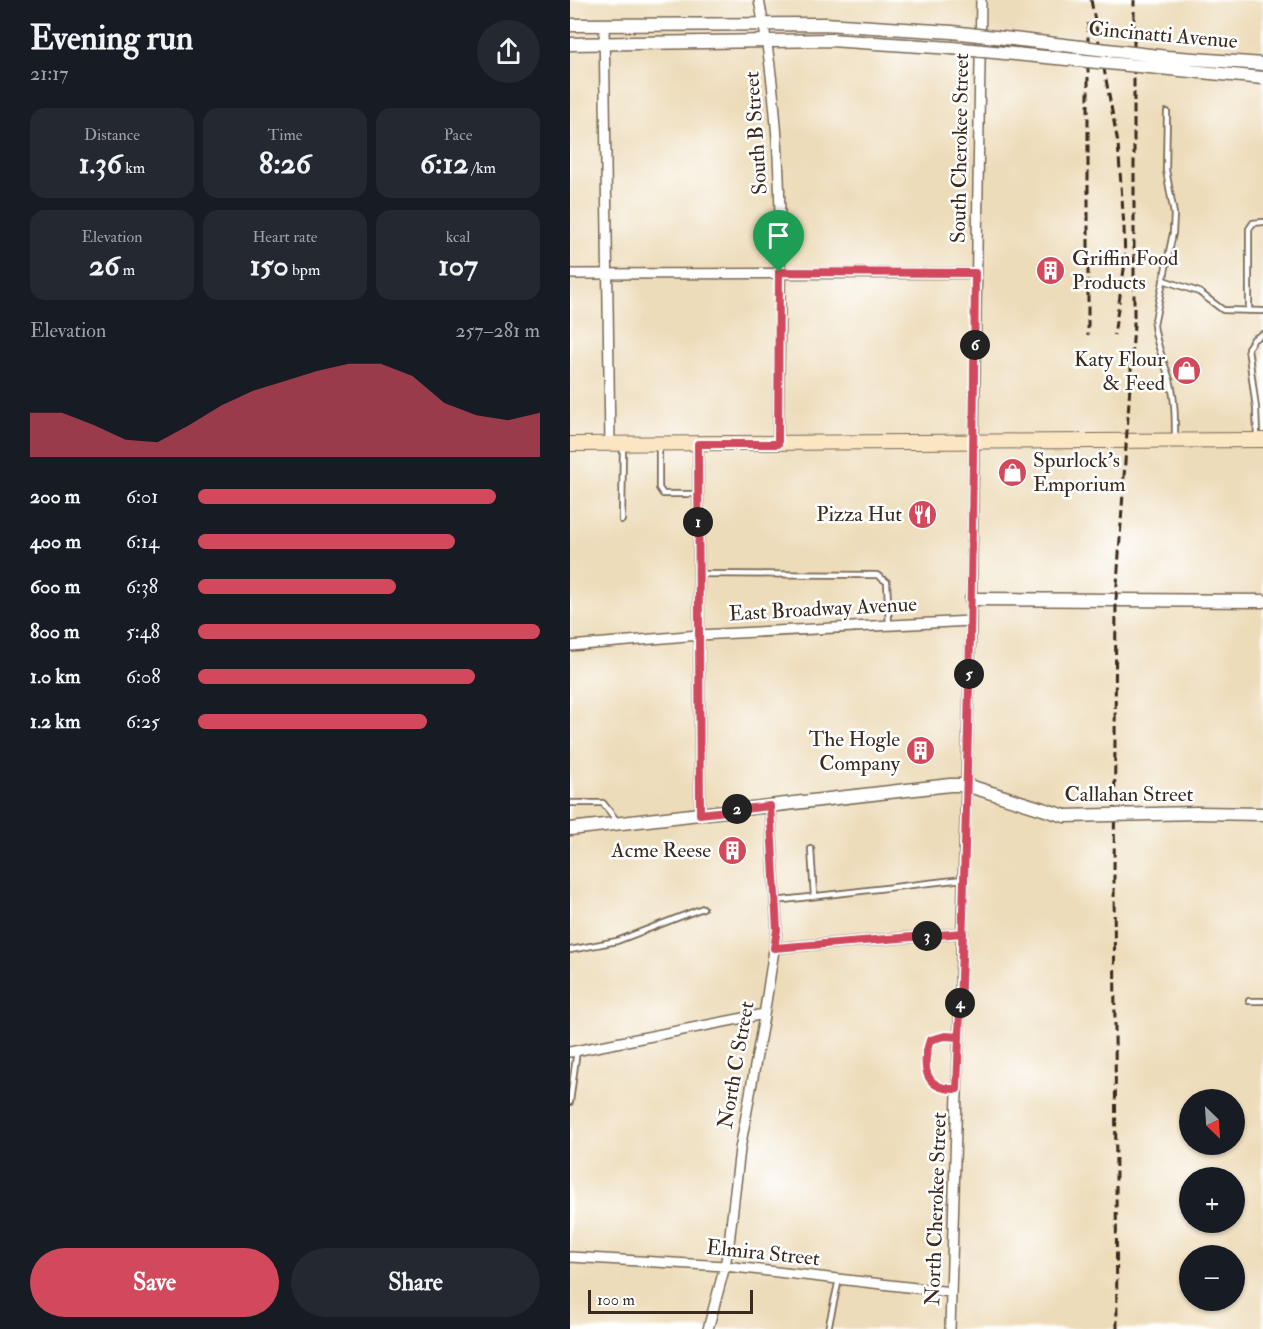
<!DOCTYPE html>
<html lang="en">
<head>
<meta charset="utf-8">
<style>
	:root { --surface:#171b24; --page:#242831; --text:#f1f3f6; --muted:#9ea1a6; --accent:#d1495b }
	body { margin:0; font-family:"IM FELL Double Pica",serif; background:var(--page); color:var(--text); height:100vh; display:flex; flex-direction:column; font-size:22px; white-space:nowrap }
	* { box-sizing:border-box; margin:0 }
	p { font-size:20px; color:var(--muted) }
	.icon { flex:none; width:33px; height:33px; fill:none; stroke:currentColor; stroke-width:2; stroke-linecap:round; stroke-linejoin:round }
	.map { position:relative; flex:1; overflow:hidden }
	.side { display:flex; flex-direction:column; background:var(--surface); width:570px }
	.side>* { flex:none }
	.needle { width:39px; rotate:155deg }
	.fabs { position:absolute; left:609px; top:1089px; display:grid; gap:12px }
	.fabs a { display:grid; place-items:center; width:66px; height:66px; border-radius:50%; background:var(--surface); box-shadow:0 2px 4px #0004; font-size:30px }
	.scale { position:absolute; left:18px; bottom:15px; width:165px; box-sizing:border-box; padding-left:6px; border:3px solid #3b2a1e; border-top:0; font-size:16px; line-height:21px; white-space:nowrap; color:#3b2a1e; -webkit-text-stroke:4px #fff; paint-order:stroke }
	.pin { position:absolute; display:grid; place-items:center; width:51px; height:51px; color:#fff; margin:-62px -26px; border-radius:50% 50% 50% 0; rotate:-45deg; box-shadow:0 0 6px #0007 }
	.pin .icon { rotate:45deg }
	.km { position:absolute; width:30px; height:30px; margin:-15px; border-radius:50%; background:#222; color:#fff; font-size:16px; line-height:30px; text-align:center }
	.round { display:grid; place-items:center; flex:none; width:63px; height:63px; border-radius:32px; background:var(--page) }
	.overview { display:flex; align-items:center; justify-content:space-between; height:102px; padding:0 30px }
	h1 { font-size:33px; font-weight:700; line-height:45px }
	.figures { display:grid; grid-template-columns:repeat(3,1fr); gap:9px; height:102px; padding:6px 30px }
	.figures div { display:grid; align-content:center; border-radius:15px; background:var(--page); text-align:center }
	.figures b { font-size:30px; font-weight:700 }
	.figures small { font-size:16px; font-weight:400 }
	.figures p { font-size:16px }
	.chart { height:168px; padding:12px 30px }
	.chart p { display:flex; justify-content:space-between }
	.chart svg { width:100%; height:108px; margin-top:6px; fill:var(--accent); opacity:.7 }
	.button { display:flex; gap:12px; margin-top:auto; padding:12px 30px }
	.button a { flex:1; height:69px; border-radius:36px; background:var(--accent); color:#fff; font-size:24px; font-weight:700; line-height:69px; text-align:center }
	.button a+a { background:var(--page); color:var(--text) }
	ul { padding:0 30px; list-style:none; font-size:20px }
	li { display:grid; grid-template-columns:96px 72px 1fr; align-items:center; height:45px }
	li i { height:15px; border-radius:8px; background:var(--accent) }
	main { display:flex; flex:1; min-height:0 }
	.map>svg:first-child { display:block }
</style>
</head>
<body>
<main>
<section class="side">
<div class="overview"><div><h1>Evening run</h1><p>21:17</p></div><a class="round"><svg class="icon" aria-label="share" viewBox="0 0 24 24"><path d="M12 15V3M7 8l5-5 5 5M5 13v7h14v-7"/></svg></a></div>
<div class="figures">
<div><p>Distance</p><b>1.36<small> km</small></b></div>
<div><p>Time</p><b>8:26</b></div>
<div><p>Pace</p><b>6:12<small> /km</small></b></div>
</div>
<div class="figures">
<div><p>Elevation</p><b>26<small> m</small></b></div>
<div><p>Heart rate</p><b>150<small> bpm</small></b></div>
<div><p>kcal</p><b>107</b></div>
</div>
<div class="chart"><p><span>Elevation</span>257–281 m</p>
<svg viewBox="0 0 160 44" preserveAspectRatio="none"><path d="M0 44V26L10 26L20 31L30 37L40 38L50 31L60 23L70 17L80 13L90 9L100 6L110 6L120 11L130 22L140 27L150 29L160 26V44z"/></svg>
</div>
<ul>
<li><b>200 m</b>6:01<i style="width:87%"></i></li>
<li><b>400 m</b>6:14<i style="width:75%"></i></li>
<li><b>600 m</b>6:38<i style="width:58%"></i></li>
<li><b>800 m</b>5:48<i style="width:100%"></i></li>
<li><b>1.0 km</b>6:08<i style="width:81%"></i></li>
<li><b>1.2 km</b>6:25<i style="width:67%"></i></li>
</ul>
<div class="button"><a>Save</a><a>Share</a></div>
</section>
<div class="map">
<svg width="693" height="1329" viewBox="0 0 693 1329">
	<rect width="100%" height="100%" fill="#fff"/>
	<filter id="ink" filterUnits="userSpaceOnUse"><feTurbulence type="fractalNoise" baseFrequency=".0167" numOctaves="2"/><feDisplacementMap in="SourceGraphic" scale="12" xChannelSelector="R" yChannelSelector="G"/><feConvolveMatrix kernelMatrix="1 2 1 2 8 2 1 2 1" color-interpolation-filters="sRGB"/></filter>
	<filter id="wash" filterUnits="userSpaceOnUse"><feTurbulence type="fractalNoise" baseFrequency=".008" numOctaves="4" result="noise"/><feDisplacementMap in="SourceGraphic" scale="24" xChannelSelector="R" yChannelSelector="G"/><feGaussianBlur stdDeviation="1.35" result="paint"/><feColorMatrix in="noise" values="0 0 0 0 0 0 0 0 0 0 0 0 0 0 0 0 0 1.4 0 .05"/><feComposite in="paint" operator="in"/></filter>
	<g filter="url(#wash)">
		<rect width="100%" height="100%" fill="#eddcb9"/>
	</g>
	<g filter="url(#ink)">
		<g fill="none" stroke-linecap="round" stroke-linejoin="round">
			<defs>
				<path id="service" d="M597,112L596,170L604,214L603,233L584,325C586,344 594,362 600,380C605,399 605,418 605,438
					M593,280L629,292L653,310L693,311
					M679,311V229L683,223L693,222
					M687,437L686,408L678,348L684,339L693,334
					M89,447V488L93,494H128
					M52,520L53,446
					M129,574L307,575L317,582L319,625
					M0,803H33L47,821
					M241,849L244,896
					M205,901L393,879
					M0,950L47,941L133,908
					M679,1001H693
					M387,1089C354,1090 351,1067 360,1040L375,1036L389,1037
					M0,1102L7,1050
					M258,1329L269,1279"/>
				<path id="minor" d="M189,0C219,145 209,296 208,444
					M34,25L40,444
					M0,274L405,273
					M128,444L130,814
					M0,646L129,635L401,621
					M204,948L393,933
					M0,1052L194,1014
					M0,1257L155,1266L381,1292
					M138,1329L155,1266L159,1243L170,1149L193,1022L207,930L200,805
					M380,1329L401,621L411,0"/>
				<path id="tertiary" d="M0,25L255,24L382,32
					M0,44L260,40L382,48
					M401,599L693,601
					M627,813L693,814
					M0,829L380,785H396L495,816"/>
				<path id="secondary" d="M0,444L693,440"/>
			</defs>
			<use href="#service" stroke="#796854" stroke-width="8"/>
			<use href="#minor" stroke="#796854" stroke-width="12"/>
			<use href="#tertiary" stroke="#796854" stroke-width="15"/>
			<use href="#secondary" stroke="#796854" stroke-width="16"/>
			<use href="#service" stroke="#fff" stroke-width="4.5"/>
			<use href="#minor" stroke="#fff" stroke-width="9"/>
			<use href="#tertiary" stroke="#fff" stroke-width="12"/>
			<use href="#secondary" stroke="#fbe6c4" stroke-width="14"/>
			<path stroke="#3b2a1e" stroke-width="3" stroke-dasharray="9 4.5" stroke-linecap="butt" d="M521,0L548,143L554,227L555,263L544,335
				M518,23V335
				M547,1329L544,879L546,600L564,324V0"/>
			<defs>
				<path id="tertiary-bridge" d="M382,32L597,57L693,64
					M382,48L693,78
					M495,816L627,813"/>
			</defs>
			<use href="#tertiary-bridge" stroke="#796854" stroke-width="15" stroke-linecap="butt"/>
			<use href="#tertiary-bridge" stroke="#fff" stroke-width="12"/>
		</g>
	</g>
	<g fill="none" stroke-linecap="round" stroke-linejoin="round" filter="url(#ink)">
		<defs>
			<path id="route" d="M209,272L208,444H128L130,814L200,806L207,930L204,948L393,933C391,985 389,1037 387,1089C354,1090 351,1067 360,1040L375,1036L389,1037C398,783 403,528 405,273L209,272"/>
		</defs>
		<use href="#route" stroke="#fff" stroke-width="12"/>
		<use href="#route" stroke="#d1495b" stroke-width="8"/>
	</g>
	<defs>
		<symbol id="building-disc" viewBox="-11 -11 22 22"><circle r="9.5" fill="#d1495b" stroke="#fff"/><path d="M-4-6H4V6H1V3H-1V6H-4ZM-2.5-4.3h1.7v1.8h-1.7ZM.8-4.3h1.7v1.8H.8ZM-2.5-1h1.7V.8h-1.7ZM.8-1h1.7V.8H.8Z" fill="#fff"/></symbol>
		<symbol id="shop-disc" viewBox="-11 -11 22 22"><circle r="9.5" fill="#d1495b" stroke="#fff"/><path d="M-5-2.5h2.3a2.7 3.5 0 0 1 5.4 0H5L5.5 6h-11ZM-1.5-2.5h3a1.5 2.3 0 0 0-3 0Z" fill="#fff"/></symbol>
		<symbol id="restaurant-disc" viewBox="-11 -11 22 22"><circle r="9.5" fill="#d1495b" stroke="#fff"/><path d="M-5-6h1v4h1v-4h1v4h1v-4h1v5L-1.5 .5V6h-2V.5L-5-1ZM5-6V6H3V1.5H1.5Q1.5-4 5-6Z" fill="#fff"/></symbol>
	</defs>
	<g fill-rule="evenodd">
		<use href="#building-disc" x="464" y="254" width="33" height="33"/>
		<use href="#shop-disc" x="600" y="354" width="33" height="33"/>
		<use href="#shop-disc" x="426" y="456" width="33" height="33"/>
		<use href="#restaurant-disc" x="336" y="498" width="33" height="33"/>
		<use href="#building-disc" x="334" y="734" width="33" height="33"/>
		<use href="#building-disc" x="146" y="834" width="33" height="33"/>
	</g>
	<g text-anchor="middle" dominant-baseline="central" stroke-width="5" stroke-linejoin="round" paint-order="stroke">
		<g font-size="21" fill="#3b2a1e" stroke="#fff">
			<text transform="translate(593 35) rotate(5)">Cincinatti Avenue</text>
			<text transform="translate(186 133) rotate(-94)">South B Street</text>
			<text transform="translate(390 148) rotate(-89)">South Cherokee Street</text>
			<text transform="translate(253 609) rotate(-3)">East Broadway Avenue</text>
			<text x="559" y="794">Callahan Street</text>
			<text transform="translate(166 1065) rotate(-80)">North C Street</text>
			<text transform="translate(366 1209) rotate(-88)">North Cherokee Street</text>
			<text transform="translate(193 1253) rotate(6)">Elmira Street</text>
		</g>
		<g font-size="21" fill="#3b2a1e" stroke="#fff" text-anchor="end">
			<text x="502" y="258" text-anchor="start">Griffin Food<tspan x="502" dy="24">Products</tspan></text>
			<text x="595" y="359">Katy Flour<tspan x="595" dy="24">&amp; Feed</tspan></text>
			<text x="463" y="460" text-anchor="start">Spurlock's<tspan x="463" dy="24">Emporium</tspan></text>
			<text x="332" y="514">Pizza Hut</text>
			<text x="330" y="739">The Hogle<tspan x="330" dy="24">Company</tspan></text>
			<text x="141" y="850">Acme Reese</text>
		</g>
	</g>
</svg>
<div class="fabs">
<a><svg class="needle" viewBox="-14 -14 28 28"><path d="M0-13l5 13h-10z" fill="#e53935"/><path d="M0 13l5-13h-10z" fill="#9ea1a6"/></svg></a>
<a>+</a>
<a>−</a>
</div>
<div class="scale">100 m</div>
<div class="pin" style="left:209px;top:272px;background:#1e9e55"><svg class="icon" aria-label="arrive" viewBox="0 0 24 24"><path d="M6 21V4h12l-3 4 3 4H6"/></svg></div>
<b class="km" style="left:128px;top:522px">1</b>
<b class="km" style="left:167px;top:809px">2</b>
<b class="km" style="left:357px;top:936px">3</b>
<b class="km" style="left:390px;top:1003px">4</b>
<b class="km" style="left:399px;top:674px">5</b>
<b class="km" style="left:405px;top:345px">6</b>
</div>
</main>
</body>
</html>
